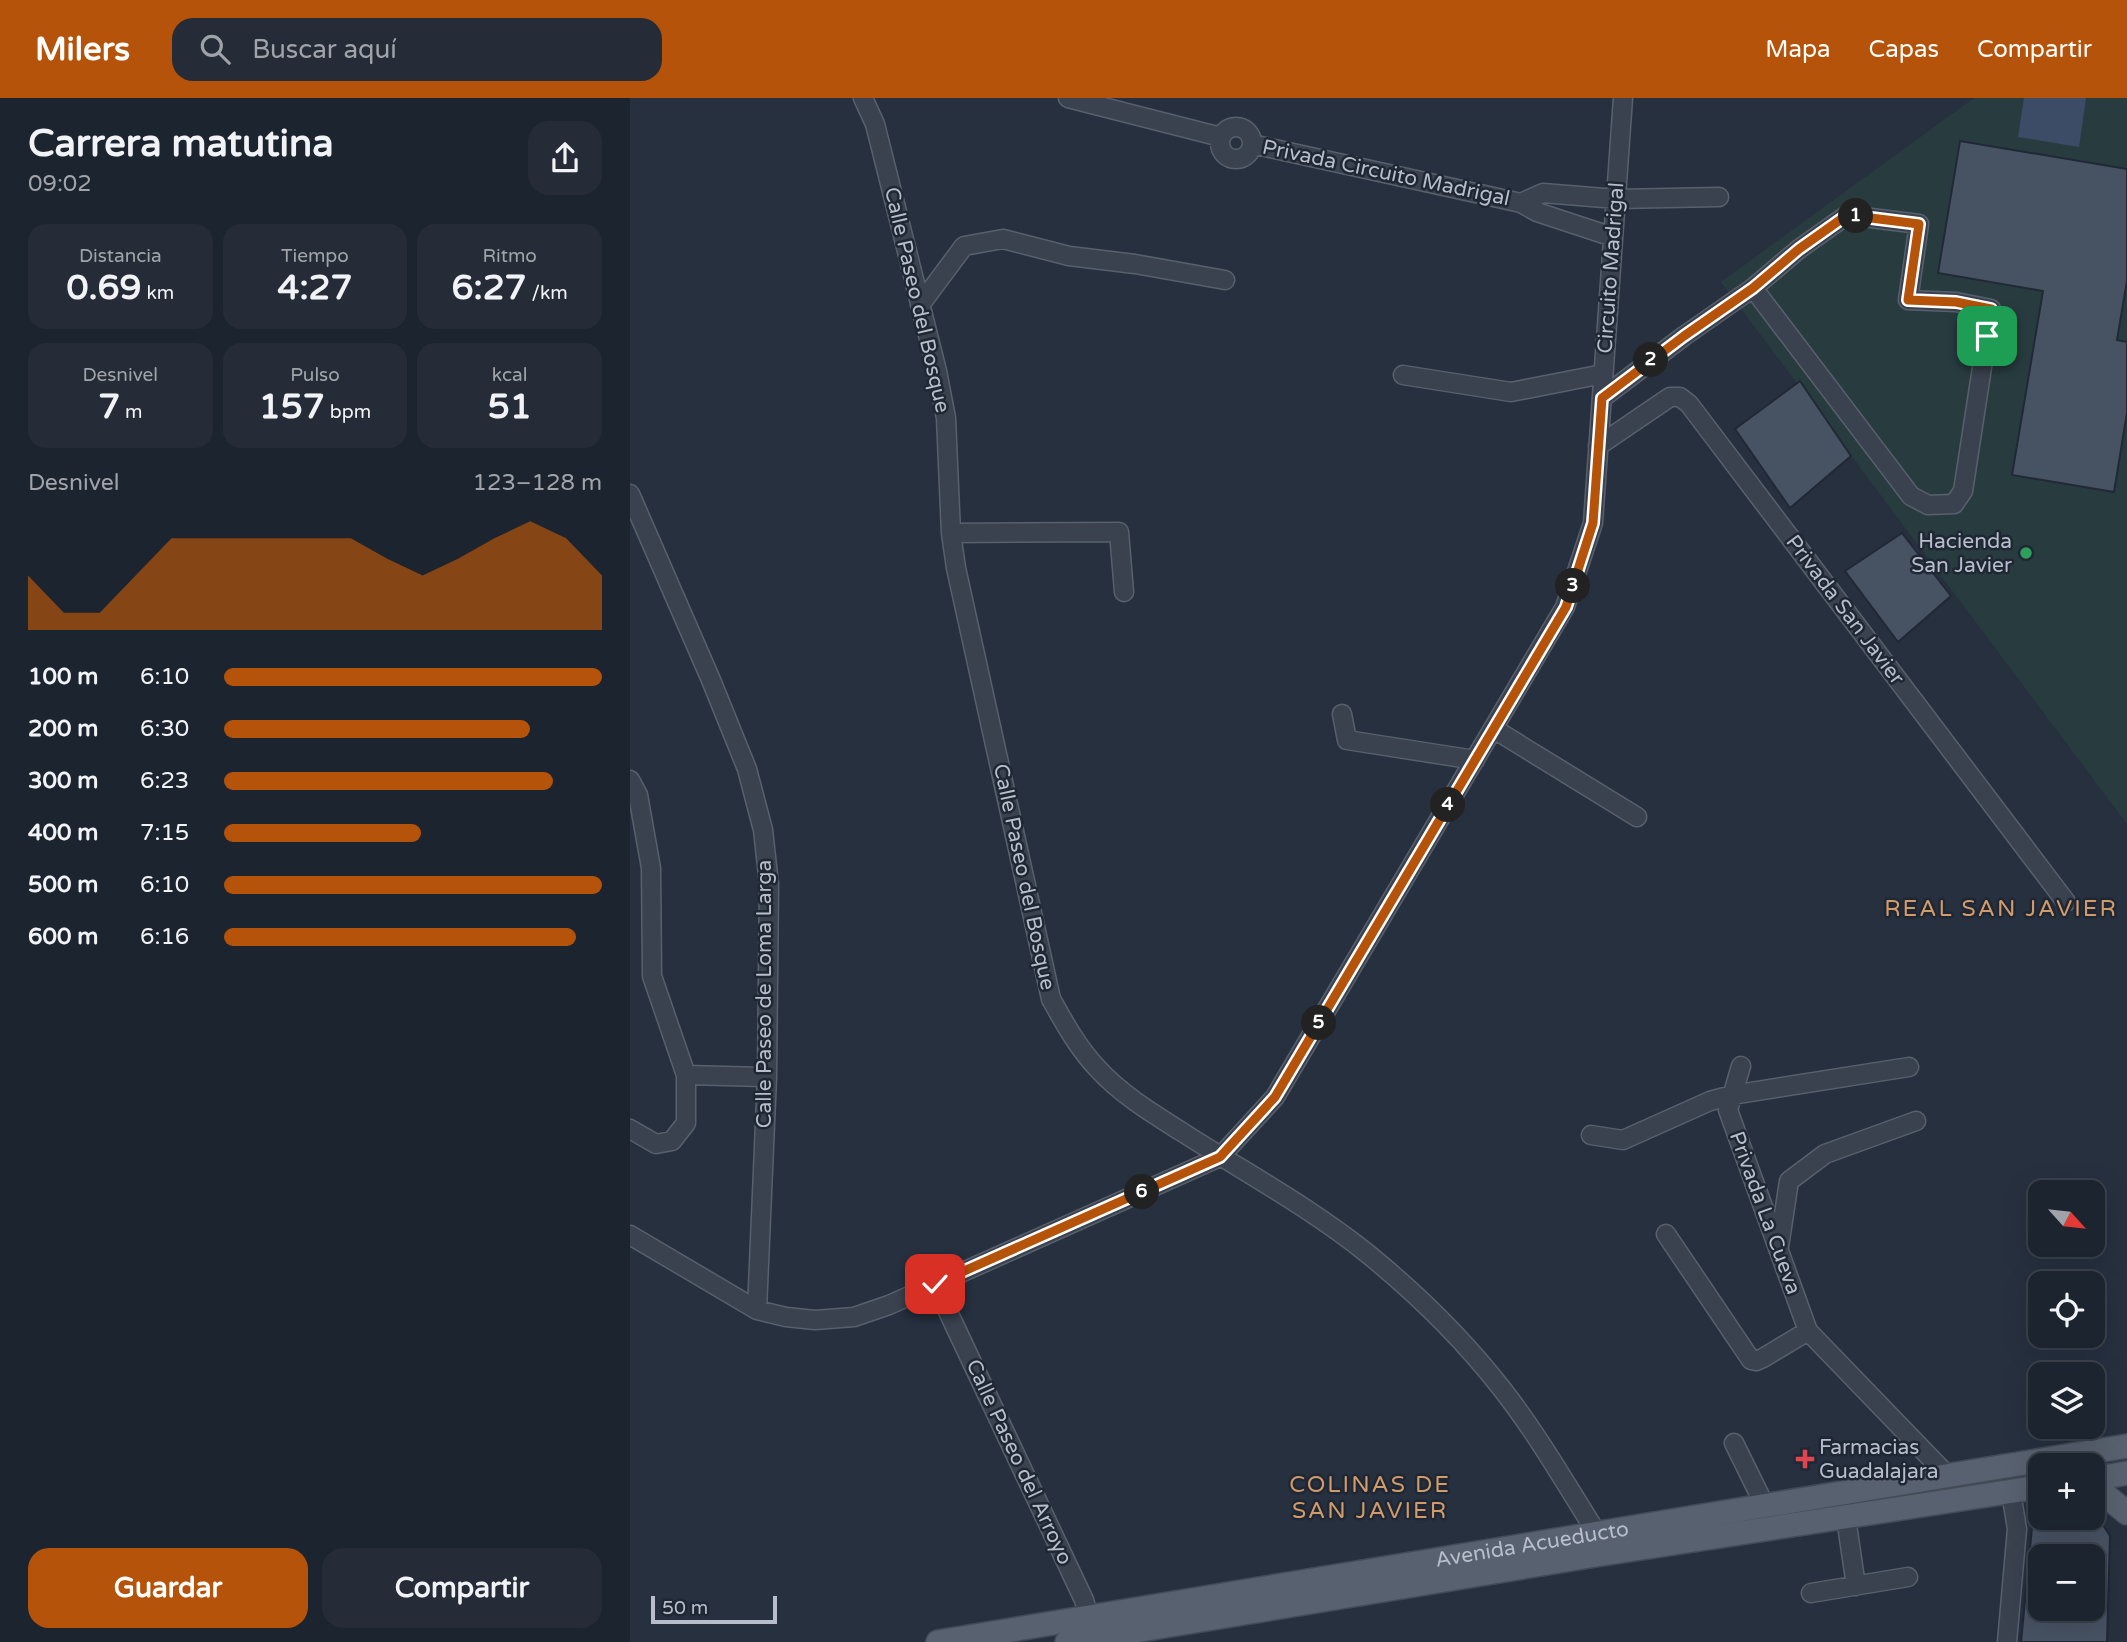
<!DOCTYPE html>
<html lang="es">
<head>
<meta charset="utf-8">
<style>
	:root { --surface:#1c242f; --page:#252c37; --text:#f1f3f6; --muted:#a0a4aa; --line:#3a414b; --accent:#b45309 }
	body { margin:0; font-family:"Varela Round",sans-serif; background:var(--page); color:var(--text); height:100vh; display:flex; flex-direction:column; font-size:26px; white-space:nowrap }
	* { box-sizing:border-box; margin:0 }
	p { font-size:23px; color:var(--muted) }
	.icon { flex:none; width:38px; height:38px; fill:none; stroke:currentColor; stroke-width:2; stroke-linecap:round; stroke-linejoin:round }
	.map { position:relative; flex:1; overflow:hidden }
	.drawer { display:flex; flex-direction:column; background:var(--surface); width:630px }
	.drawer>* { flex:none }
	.needle { width:46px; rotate:117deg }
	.tools { position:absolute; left:1398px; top:1082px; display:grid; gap:14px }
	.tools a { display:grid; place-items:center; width:77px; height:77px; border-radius:14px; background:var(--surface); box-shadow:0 7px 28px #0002,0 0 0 2px var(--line); font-size:35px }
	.scale { position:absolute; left:21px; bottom:18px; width:126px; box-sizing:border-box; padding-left:7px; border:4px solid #b7bdca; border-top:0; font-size:19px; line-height:24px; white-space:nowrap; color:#b7bdca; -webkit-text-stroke:5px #1f2734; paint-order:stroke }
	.pin { position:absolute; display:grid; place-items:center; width:60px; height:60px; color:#fff; margin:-30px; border-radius:14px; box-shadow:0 4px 10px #0006 }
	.km { position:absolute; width:35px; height:35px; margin:-18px; border-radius:50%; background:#222; color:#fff; font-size:19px; line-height:35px; text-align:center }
	.round { display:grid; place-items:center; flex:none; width:74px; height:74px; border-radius:21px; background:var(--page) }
	.summary { display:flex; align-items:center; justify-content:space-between; height:119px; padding:0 28px }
	h1 { font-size:38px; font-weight:800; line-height:52px }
	.figures { display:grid; grid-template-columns:repeat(3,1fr); gap:10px; height:119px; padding:7px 28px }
	.figures div { display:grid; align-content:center; border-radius:18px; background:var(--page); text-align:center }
	.figures b { font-size:35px; font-weight:800 }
	.figures small { font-size:19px; font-weight:400 }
	.figures p { font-size:19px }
	.chart { height:196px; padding:14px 28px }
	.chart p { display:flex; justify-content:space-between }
	.chart svg { width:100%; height:126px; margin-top:7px; fill:var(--accent); opacity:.7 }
	.button { display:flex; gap:14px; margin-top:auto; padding:14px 28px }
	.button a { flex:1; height:80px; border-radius:21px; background:var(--accent); color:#fff; font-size:28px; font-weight:800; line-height:80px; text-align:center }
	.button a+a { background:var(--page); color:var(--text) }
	ul { padding:0 28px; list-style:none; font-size:23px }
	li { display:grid; grid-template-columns:112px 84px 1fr; align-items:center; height:52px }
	li i { height:18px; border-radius:9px; background:var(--accent) }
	header { display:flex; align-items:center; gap:42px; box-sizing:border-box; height:98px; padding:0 35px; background:var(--accent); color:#fff }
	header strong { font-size:33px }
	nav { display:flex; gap:38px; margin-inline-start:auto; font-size:24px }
	.search { width:490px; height:63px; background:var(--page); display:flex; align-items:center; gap:18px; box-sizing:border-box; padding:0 24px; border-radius:21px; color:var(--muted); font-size:26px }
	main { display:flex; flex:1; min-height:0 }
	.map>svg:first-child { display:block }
</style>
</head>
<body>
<header>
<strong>Milers</strong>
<div class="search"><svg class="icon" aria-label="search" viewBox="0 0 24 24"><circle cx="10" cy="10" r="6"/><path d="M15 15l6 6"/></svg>Buscar aquí</div>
<nav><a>Mapa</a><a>Capas</a><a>Compartir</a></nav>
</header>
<main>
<section class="drawer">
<div class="summary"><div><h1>Carrera matutina</h1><p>09:02</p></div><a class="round"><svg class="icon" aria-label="share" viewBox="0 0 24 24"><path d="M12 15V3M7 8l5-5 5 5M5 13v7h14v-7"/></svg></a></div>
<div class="figures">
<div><p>Distancia</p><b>0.69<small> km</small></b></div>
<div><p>Tiempo</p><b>4:27</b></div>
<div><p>Ritmo</p><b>6:27<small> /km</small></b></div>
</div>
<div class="figures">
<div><p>Desnivel</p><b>7<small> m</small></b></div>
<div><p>Pulso</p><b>157<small> bpm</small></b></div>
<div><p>kcal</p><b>51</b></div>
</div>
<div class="chart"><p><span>Desnivel</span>123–128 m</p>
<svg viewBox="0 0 160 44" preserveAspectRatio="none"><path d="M0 44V25L10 38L20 38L30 25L40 12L50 12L60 12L70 12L80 12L90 12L100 19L110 25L120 19L130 12L140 6L150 12L160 25V44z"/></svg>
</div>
<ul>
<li><b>100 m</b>6:10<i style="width:100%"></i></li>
<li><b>200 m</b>6:30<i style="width:81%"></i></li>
<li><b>300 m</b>6:23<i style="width:87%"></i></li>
<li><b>400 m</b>7:15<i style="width:52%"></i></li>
<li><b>500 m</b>6:10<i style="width:100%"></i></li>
<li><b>600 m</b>6:16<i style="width:93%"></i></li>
</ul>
<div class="button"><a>Guardar</a><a>Compartir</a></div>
</section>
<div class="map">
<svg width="1497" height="1544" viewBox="0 0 1497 1544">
	<rect width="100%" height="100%" fill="#26303f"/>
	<path fill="#283c40" d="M1344,0H1497V726L1091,184Z"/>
	<path fill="#3c4c67" d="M1394,0H1456L1449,49L1388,39Z"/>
	<path fill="#475263" stroke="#212936" stroke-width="2" fill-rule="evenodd" d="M1330,43L1497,71V183L1487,242L1497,244V315L1484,394L1382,377L1413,193L1308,175Z
		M1170,283L1221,358L1160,410L1105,331Z
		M1272,435L1321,498L1268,544L1215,473Z
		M1403,1419H1468L1480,1438L1477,1544H1391ZM1410,1458H1463V1510H1410Z"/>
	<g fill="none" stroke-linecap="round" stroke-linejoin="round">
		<defs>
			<path id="minor" d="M233,0L245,26L307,273L316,320L321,435L326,470L421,901C435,926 448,950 468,971C492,997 522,1015 552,1034C614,1074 680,1109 738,1156C787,1196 833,1241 872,1291C908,1337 937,1388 968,1437L970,1447
				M438,0L591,39
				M590 45a16 16 0 1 1 32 0a16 16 0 1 1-32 0Z
				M622,46L891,105L907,114L983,139
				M891,105L913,95L986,101L1089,99
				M290,207L334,148L373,141L439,158L505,166L595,182
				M773,277L881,294L973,276
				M972,300L1054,238L1123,190L1169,151L1217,117L1289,126L1278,202L1326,204L1361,211L1333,393L1324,406L1298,407L1281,398L1123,190
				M968,348L1040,299H1050L1059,306L1436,804
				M0,396L81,582L117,671L133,732L139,786L137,979L127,1212
				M321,435L489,434L494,494
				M712,616L717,642L845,662
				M864,631L1007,719
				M0,682L8,697L21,770L22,878L56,977L137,979
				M1111,968L1098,1012L1178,1233L1317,1377
				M0,1031L26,1046L42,1043L56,1025V977
				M961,1037L993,1042L1080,1003L1102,997L1279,969
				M1036,1136L1121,1262L1126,1263L1133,1260L1178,1233
				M0,1137L127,1212L156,1219L185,1222L224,1219L259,1207L590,1059L645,999L935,509L963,425L993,0
				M1149,1149L1159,1083L1195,1056L1286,1023
				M305,1186L454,1502L462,1531
				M1104,1345L1135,1408
				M1216,1420L1226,1488
				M1181,1495L1278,1479
				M1377,1544L1387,1431L1381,1394"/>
			<g id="major">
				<path d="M1463,1381L1497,1375"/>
				<path d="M1463,1387L1497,1415"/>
				<path id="s1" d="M308,1544L1497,1348"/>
				<path d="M437,1544L972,1456L1410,1389"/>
			</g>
		</defs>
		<use href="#minor" stroke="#58606d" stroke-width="21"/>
		<use href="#major" stroke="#444b58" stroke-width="26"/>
		<use href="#minor" stroke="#3a424f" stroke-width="18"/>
		<use href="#major" stroke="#58616f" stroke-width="23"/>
	</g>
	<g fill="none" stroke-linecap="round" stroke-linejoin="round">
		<defs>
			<path id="route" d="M305,1186L590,1059L645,999L936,509L963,425L972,300L1054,238L1123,190L1169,151L1217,117L1289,126L1278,202L1326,204L1361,211L1357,238"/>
		</defs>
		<use href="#route" stroke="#fff" stroke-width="14"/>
		<use href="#route" stroke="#b45309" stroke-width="9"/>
	</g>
	<circle fill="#2e9e5b" stroke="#1f2734" stroke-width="2.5" cx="1396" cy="455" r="7"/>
	<path fill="#e0444e" stroke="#1f2734" stroke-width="2.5" d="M1171.5 1350.5h7v7h7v7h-7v7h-7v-7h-7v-7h7z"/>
	<g text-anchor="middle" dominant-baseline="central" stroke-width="5" stroke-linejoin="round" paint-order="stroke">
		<g font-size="21" fill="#b7bdca" stroke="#1f2734">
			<text transform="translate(756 75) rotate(12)">Privada Circuito Madrigal</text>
			<text transform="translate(981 170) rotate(-86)">Circuito Madrigal</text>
			<text transform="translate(287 202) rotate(77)">Calle Paseo del Bosque</text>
			<text transform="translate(1215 512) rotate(53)">Privada San Javier</text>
			<text transform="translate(394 779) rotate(78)">Calle Paseo del Bosque</text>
			<text transform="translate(134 896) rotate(-90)">Calle Paseo de Loma Larga</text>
			<text transform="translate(1135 1115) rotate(70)">Privada La Cueva</text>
			<text transform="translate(389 1364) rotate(65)">Calle Paseo del Arroyo</text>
			<text stroke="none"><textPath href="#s1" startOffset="602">Avenida Acueducto</textPath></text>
		</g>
		<g font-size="21" fill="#b7bdca" stroke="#1f2734" text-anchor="end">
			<text x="1382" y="443">Hacienda<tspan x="1382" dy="24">San Javier</tspan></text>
			<text x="1189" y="1349" text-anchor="start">Farmacias<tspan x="1189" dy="24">Guadalajara</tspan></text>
		</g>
		<g font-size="23" letter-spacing="2" fill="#d29b6a" stroke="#1f2734">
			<text x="1371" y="811">REAL SAN JAVIER</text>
			<text x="740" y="1387">COLINAS DE<tspan x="740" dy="26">SAN JAVIER</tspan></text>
		</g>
	</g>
</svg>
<div class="tools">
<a><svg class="needle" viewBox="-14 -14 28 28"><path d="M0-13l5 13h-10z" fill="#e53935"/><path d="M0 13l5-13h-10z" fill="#a0a4aa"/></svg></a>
<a><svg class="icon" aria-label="locate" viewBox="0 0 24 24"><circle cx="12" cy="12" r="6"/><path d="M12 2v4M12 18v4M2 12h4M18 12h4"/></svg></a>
<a><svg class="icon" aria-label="layers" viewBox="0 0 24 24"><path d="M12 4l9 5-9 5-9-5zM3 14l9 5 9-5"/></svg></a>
<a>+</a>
<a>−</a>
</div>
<div class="scale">50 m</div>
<div class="pin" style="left:1357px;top:238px;background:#1e9e55"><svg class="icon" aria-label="arrive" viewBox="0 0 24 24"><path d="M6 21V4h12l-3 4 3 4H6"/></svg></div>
<div class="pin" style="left:305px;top:1186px;background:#d93025"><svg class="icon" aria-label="check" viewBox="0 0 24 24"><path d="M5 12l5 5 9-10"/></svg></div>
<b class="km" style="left:1226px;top:118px">1</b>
<b class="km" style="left:1021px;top:262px">2</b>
<b class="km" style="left:943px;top:488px">3</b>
<b class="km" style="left:818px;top:707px">4</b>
<b class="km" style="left:689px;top:925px">5</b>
<b class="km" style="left:512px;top:1094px">6</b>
</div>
</main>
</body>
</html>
